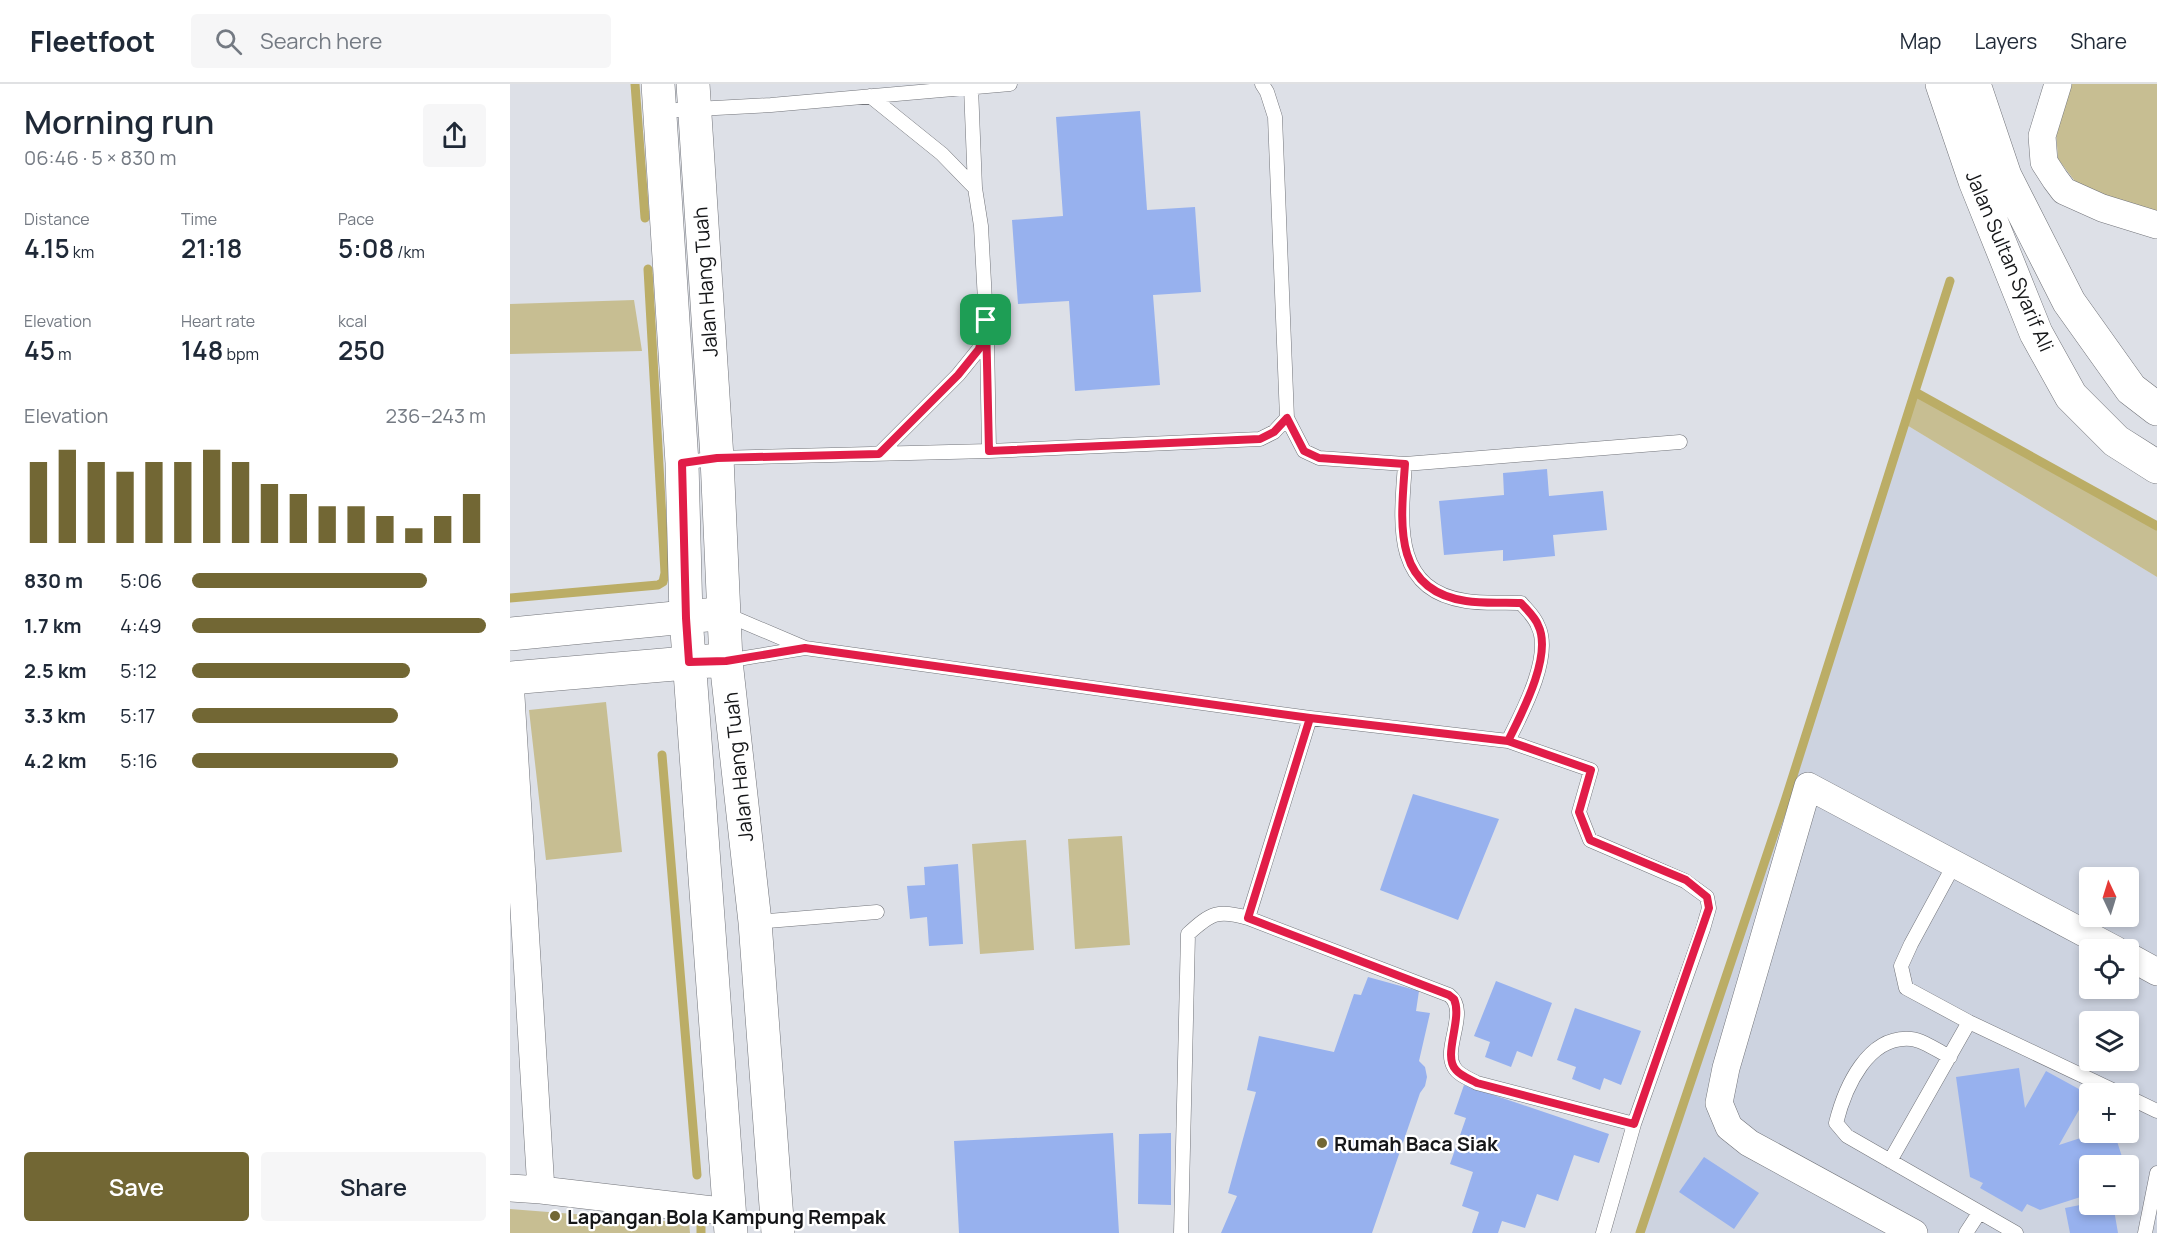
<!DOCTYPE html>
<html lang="en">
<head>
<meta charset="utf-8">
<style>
	:root { --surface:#fff; --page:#f6f6f7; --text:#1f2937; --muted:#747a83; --line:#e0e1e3; --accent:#726734 }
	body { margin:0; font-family:Manrope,sans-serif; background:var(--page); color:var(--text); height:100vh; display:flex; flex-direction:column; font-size:22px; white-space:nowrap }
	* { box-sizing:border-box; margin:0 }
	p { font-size:20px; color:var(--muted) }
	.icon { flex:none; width:33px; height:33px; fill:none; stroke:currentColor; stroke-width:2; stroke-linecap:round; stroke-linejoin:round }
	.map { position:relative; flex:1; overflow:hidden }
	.side { display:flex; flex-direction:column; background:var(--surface); width:510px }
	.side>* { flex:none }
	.needle { width:39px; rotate:356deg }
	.controls { position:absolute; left:1569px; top:783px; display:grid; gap:12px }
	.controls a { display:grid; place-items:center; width:60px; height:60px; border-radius:6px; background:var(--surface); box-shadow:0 3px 9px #0003; font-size:30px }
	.pin { position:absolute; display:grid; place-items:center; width:51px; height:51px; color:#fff; margin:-26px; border-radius:12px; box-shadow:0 3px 9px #0006 }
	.round { display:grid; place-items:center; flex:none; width:63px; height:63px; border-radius:6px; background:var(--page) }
	.summary { display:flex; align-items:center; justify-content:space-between; height:102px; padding:0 24px }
	h1 { font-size:33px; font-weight:600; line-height:45px }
	.figures { display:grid; grid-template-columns:repeat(3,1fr); gap:9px; height:102px; padding:6px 24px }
	.figures div { display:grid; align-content:center }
	.figures b { font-size:26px; font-weight:600 }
	.figures small { font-size:16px; font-weight:400 }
	.figures p { font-size:16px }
	.chart { height:168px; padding:12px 24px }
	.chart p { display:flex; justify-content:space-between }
	.chart svg { width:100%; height:108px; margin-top:6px; stroke:var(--accent); stroke-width:6 }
	.button { display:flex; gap:12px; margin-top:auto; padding:12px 24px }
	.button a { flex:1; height:69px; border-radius:6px; background:var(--accent); color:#fff; font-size:24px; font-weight:600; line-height:69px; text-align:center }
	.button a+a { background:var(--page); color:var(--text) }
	ul { padding:0 24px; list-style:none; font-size:20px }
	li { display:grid; grid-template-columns:96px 72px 1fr; align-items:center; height:45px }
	li i { height:15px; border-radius:8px; background:var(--accent) }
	header { display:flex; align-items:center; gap:36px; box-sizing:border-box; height:84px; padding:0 30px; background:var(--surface); border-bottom:2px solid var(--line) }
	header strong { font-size:28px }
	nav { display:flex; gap:33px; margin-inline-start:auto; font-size:21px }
	.search { width:420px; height:54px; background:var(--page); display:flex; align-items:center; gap:15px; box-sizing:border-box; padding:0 21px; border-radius:6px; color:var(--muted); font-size:22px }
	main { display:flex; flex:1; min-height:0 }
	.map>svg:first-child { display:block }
</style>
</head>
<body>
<header>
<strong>Fleetfoot</strong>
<div class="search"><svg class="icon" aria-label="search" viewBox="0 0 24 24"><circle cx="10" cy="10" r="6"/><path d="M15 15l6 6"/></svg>Search here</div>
<nav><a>Map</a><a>Layers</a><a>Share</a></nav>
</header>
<main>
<section class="side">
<div class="summary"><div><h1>Morning run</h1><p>06:46 · 5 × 830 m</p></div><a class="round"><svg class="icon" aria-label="share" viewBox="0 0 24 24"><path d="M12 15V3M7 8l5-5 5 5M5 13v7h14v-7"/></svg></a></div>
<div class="figures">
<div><p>Distance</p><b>4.15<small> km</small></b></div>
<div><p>Time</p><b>21:18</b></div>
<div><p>Pace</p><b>5:08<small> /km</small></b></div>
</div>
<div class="figures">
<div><p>Elevation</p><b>45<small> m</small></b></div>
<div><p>Heart rate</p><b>148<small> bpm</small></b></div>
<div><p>kcal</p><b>250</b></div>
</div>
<div class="chart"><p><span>Elevation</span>236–243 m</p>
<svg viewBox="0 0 160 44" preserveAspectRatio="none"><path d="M5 44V11M15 44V6M25 44V11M35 44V15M45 44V11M55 44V11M65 44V6M75 44V11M85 44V20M95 44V24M105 44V29M115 44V29M125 44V33M135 44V38M145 44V33M155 44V24"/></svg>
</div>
<ul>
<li><b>830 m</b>5:06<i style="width:80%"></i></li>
<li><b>1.7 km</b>4:49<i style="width:100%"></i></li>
<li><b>2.5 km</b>5:12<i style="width:74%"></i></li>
<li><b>3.3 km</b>5:17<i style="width:70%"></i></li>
<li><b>4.2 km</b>5:16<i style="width:70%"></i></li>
</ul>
<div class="button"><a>Save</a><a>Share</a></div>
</section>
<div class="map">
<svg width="1647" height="1149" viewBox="0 0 1647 1149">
	<rect width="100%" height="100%" fill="#dde0e7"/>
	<path fill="#cdd3e0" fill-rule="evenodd" d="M1395,340L1647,493V1149H1129L1275,717ZM1580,794H1618V832H1580ZM1580,866H1618V904H1580ZM1580,938H1618V976H1580ZM1580,1010H1618V1048H1580ZM1580,1082H1618V1120H1580Z"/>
	<path fill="#c7be92" d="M1561,0H1647V129L1570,104L1548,75L1546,48Z
		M124,216L132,267L0,270V220Z
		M1405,308L1647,440V493L1395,340Z
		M96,618L112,768L36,776L19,626Z
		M612,752L620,861L565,865L558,755Z
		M516,756L524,866L470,870L462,760Z
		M0,1125L179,1139L180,1149H0Z"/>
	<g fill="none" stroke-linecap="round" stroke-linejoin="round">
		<path stroke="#bbad66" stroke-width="9" d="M125,0L135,134
			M1405,308L1647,442
			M0,514L148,501L153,498L155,489L138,185
			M152,671L187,1091
			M191,1141V1149
			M1130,1149L1275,717L1440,197"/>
	</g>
	<path fill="#97b1ee" d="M630,27L637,126L685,123L691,208L643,211L650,301L565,307L559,217L508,220L502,136L553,132L546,33Z
		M1037,385L1039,412L1093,407L1097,446L1043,451L1045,472L993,477V466L934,471L929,417L994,411L993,389Z
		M903,710L989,735L948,836L870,806Z
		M448,780L453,860L419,862L417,833L400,835L397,802L415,801L414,783Z
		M858,893L909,907L906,927L920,929L909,977L915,983L917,993L915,1002L910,1009L862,1149H711L727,1112L718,1109L746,1008L737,1006L749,952L824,968L844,910L851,911Z
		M986,897L1042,919L1022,973L1007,967L1001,983L975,973L980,958L964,952Z
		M1065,924L1131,947L1111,1001L1094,994L1090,1006L1062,995L1066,983L1047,976Z
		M1509,984L1515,1024L1536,987L1578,1010L1549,1061L1589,1048H1604L1615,1082H1580V1110L1530,1126L1517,1120L1512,1128L1470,1104L1473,1099L1460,1093L1446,993Z
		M954,1001L1099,1050L1089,1079L1064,1071L1048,1117L1027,1110L1015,1144L992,1137L988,1149H962L969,1128L952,1122L963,1088L940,1080L956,1034L944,1030Z
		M603,1049L609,1149H449L444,1057Z
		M661,1049V1121L628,1120L629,1050Z
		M1194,1073L1249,1109L1224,1145L1169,1108Z
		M1580,1119V1120H1603L1608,1149H1560L1555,1124Z"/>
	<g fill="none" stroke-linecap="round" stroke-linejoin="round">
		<defs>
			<path id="lane" d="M461,3L465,104
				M360,12L432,70L465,104L471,142L476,236L469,265L448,291L369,370
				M149,27L261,21L500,0
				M477,253L479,367
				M777,334L794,367L809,374L895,380L1170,358
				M172,379L207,374L479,367L750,355L764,348L777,334L765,33L757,8L752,0
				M215,530L295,564L800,634L998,657C1012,629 1043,572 1028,542C1025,533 1017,526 1011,519C993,518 974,520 956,517C881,506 891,437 895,380
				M216,577L295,564
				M998,657L1081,686L1069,728L1080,756L1175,797L1197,813L1199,824L1193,845L1124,1040L1093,1149
				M1445,779L1401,860L1391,882L1396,904L1459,938L1611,1010
				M738,834L800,634
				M245,838L367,828
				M1440,973C1428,967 1413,956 1401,955C1358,951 1335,1003 1326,1039L1337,1052L1506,1149
				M1618,1013L1647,1027
				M1380,1077L1459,938
				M671,1149L678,850C701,829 708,825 738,834L939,911C960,927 932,964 944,983C948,991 960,995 967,999L1124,1040
				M1456,1149L1469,1129
				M1635,1149L1647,1089"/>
			<path id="street" d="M1548,0L1532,52L1534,78L1545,95L1554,107L1592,124L1647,141
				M0,596L31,1106
				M1618,872L1647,888
				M0,1104L31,1106L220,1128
				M1404,1149L1239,1059L1219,1043L1209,1019L1216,984L1298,702L1606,866"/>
			<path id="secondary" d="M148,0L172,379L176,533L221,1149
				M183,0L207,374L216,577L245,838L268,1149
				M1432,0L1465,97L1526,249L1561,312L1606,357L1647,383
				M1464,0L1495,92L1559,218L1621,305L1647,325
				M0,550L196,531
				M0,594L200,577"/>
		</defs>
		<use href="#lane" stroke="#72747a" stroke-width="15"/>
		<use href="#street" stroke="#72747a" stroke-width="28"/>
		<use href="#secondary" stroke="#72747a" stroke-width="34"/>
		<use href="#lane" stroke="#fff" stroke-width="14"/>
		<use href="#street" stroke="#fff" stroke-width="27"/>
		<use href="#secondary" stroke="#fff" stroke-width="33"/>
	</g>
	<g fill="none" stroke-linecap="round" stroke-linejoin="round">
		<defs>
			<path id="route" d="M476,236L469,265L448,291L369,370L207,374L172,379L176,534L179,578L216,577L295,564L800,634L998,657L1081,686L1069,728L1080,756L1176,796L1197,813L1199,824L1124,1040L967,999C960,995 951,992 946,986C932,972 953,935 944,915L939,911L738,834L800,634L998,657C1012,629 1043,571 1028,541C1025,533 1017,526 1011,519C993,518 974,520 956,517C881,506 891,437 895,380L809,374L794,367L777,334L764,348L750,355L479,367L476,236"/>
		</defs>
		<use href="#route" stroke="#fff" stroke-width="12"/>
		<use href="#route" stroke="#e11d48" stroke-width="8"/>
	</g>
	<g fill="#726734" stroke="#fff" stroke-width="2">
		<circle cx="812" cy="1059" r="6"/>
		<circle cx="45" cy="1132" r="6"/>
	</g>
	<g text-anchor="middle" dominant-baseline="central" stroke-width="4.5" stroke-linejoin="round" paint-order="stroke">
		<g font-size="20" fill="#151618" stroke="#fff">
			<text transform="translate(1500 177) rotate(67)">Jalan Sultan Syarif Ali</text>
			<text transform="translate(195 198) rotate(-94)">Jalan Hang Tuah</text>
			<text transform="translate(228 683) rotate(-96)">Jalan Hang Tuah</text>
		</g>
		<g font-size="20" font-weight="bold" fill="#151618" stroke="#fff" text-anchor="start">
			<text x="824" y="1059">Rumah Baca Siak</text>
			<text x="57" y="1132">Lapangan Bola Kampung Rempak</text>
		</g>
	</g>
</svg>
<div class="controls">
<a><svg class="needle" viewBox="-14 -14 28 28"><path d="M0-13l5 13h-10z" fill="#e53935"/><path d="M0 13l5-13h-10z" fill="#747a83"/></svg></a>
<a><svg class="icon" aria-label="locate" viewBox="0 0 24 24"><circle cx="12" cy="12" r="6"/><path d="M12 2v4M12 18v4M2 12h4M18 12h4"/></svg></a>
<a><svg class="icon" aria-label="layers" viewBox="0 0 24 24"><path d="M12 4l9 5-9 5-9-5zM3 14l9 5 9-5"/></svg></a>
<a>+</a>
<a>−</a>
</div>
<div class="pin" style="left:476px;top:236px;background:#1e9e55"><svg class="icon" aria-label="arrive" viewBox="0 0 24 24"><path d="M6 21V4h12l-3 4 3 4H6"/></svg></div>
</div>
</main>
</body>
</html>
